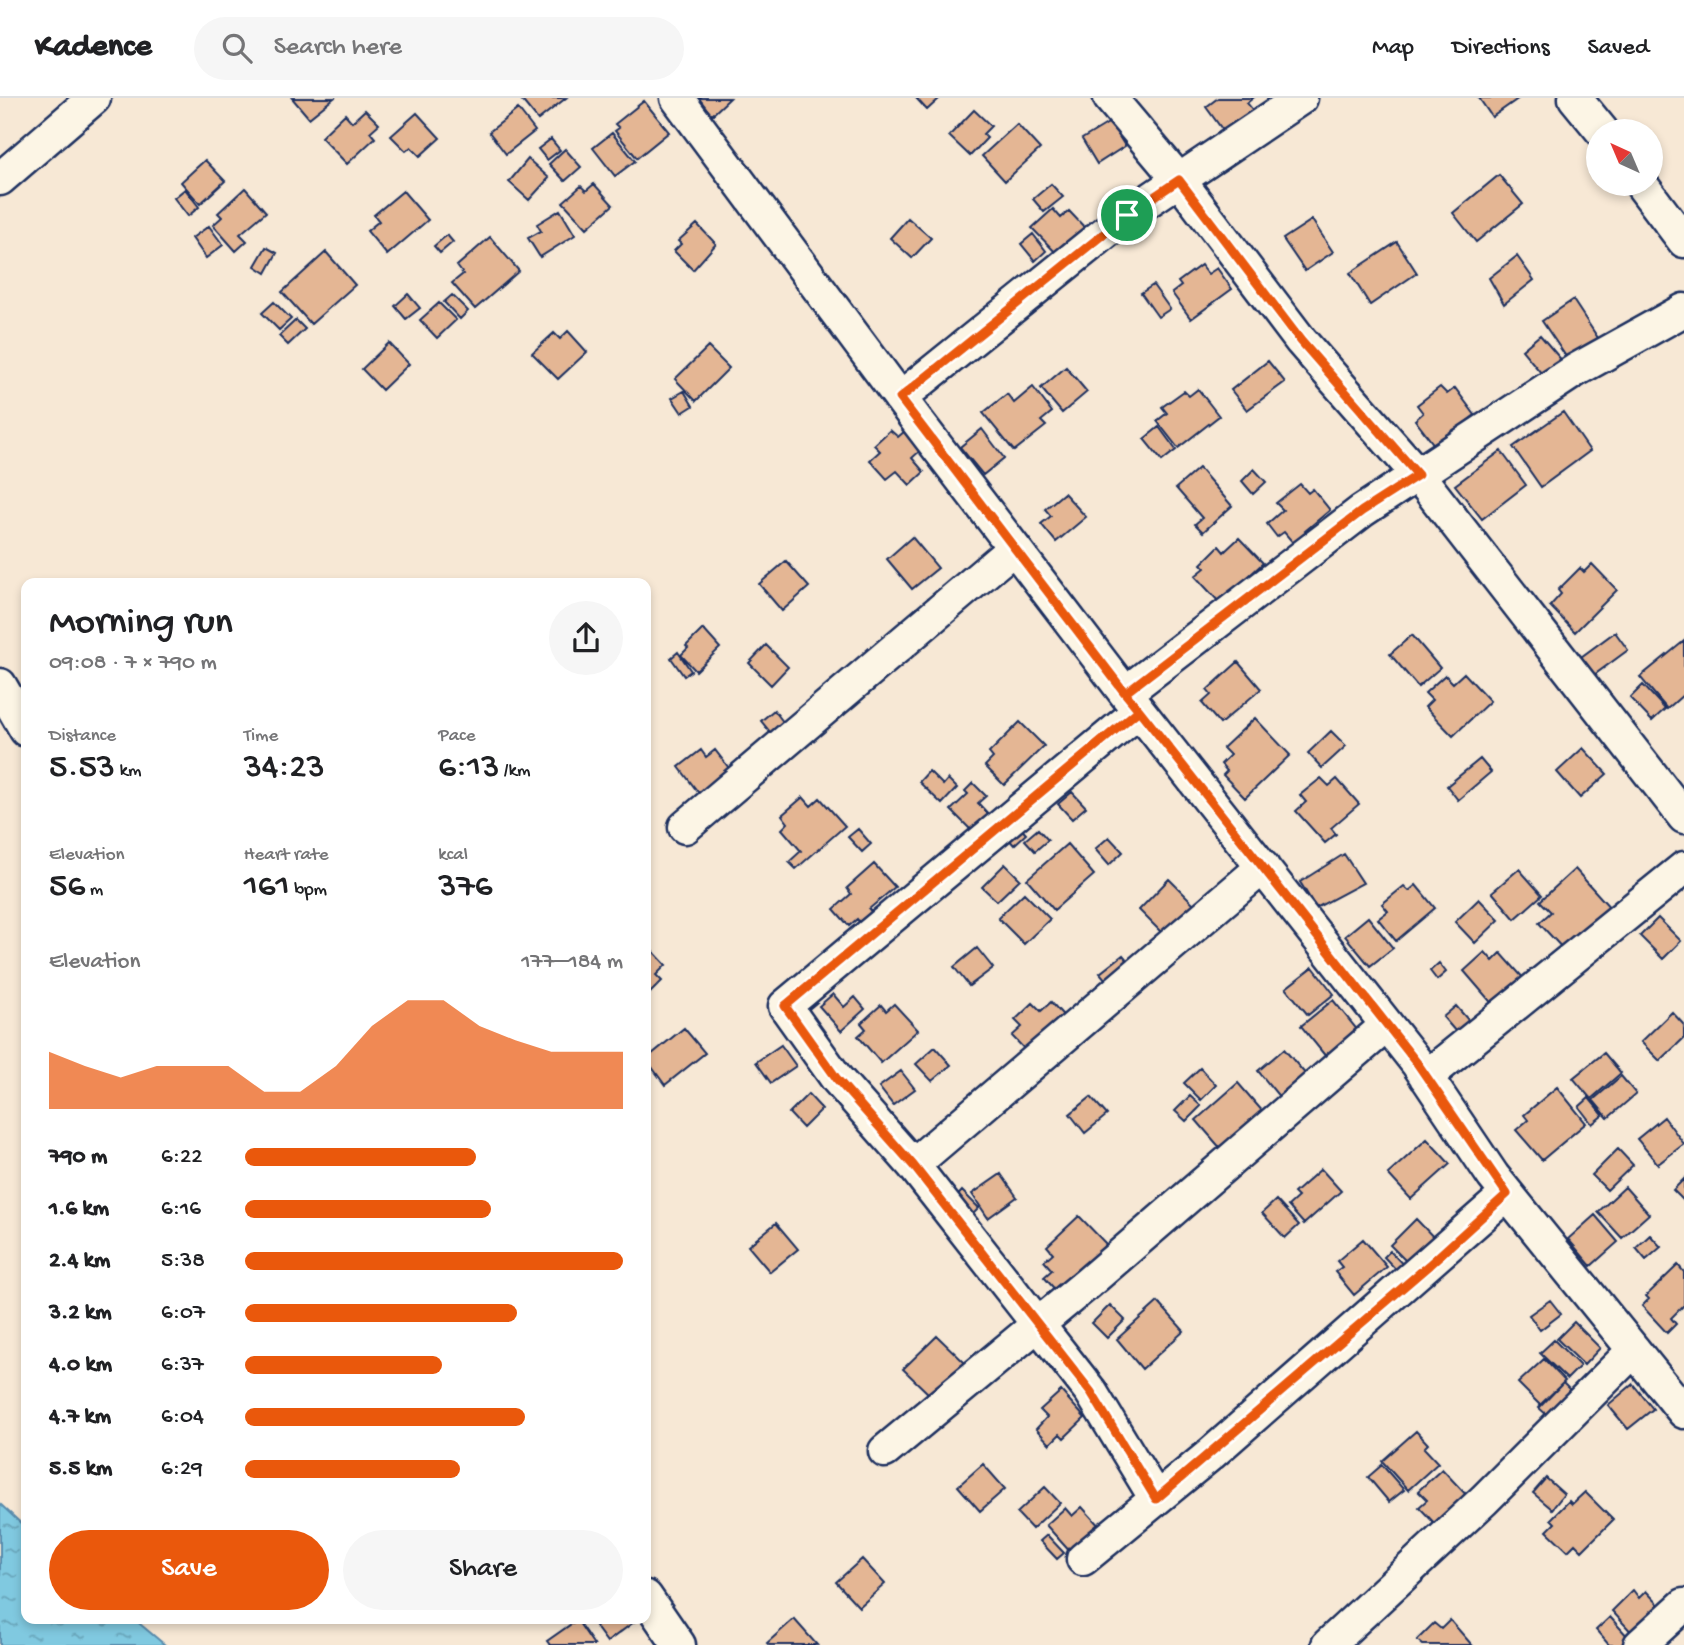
<!DOCTYPE html>
<html lang="en">
<head>
<meta charset="utf-8">
<style>
	:root { --surface:#fff; --page:#f6f6f6; --text:#202124; --muted:#757577; --line:#e0e0e0; --accent:#ea580c }
	body { margin:0; font-family:"Gochi Hand",sans-serif; background:var(--page); color:var(--text); height:100vh; display:flex; flex-direction:column; font-size:26px; white-space:nowrap }
	* { box-sizing:border-box; margin:0 }
	p { font-size:23px; color:var(--muted) }
	.icon { flex:none; width:38px; height:38px; fill:none; stroke:currentColor; stroke-width:2; stroke-linecap:round; stroke-linejoin:round }
	.map { position:relative; flex:1; overflow:hidden }
	.details { position:absolute; left:21px; top:480px; width:630px; height:1046px; display:flex; flex-direction:column; background:var(--surface); border-radius:14px; box-shadow:0 4px 10px #0003 }
	.details>* { flex:none }
	.needle { width:46px; rotate:316deg }
	.tools { position:absolute; left:1586px; top:21px; display:grid; gap:14px }
	.tools a { display:grid; place-items:center; width:77px; height:77px; border-radius:50%; background:var(--surface); box-shadow:0 4px 10px #0003; font-size:35px }
	.pin { position:absolute; display:grid; place-items:center; width:60px; height:60px; color:#fff; margin:-30px; border:4px solid #fff; border-radius:50%; box-shadow:0 2px 7px #0007 }
	.round { display:grid; place-items:center; flex:none; width:74px; height:74px; border-radius:37px; background:var(--page) }
	.overview { display:flex; align-items:center; justify-content:space-between; height:119px; padding:0 28px }
	h1 { font-size:38px; font-weight:600; line-height:52px }
	.figures { display:grid; grid-template-columns:repeat(3,1fr); gap:10px; height:119px; padding:7px 28px }
	.figures div { display:grid; align-content:center }
	.figures b { font-size:35px; font-weight:600 }
	.figures small { font-size:19px; font-weight:400 }
	.figures p { font-size:19px }
	.chart { height:196px; padding:14px 28px }
	.chart p { display:flex; justify-content:space-between }
	.chart svg { width:100%; height:126px; margin-top:7px; fill:var(--accent); opacity:.7 }
	.action { display:flex; gap:14px; margin-top:auto; padding:14px 28px }
	.action a { flex:1; height:80px; border-radius:42px; background:var(--accent); color:#fff; font-size:28px; font-weight:600; line-height:80px; text-align:center }
	.action a+a { background:var(--page); color:var(--text) }
	ul { padding:0 28px; list-style:none; font-size:23px }
	li { display:grid; grid-template-columns:112px 84px 1fr; align-items:center; height:52px }
	li i { height:18px; border-radius:9px; background:var(--accent) }
	header { display:flex; align-items:center; gap:42px; box-sizing:border-box; height:98px; padding:0 35px; background:var(--surface); border-bottom:2px solid var(--line) }
	header strong { font-size:33px }
	nav { display:flex; gap:38px; margin-inline-start:auto; font-size:24px }
	.search { width:490px; height:63px; background:var(--page); display:flex; align-items:center; gap:18px; box-sizing:border-box; padding:0 24px; border-radius:38px; color:var(--muted); font-size:26px }
	.map>svg:first-child { display:block }
</style>
</head>
<body>
<header>
<strong>Kadence</strong>
<div class="search"><svg class="icon" aria-label="search" viewBox="0 0 24 24"><circle cx="10" cy="10" r="6"/><path d="M15 15l6 6"/></svg>Search here</div>
<nav><a>Map</a><a>Directions</a><a>Saved</a></nav>
</header>
<div class="map">
<svg width="1684" height="1547" viewBox="0 0 1684 1547">
	<defs>
		<pattern id="water-ripples" width="26" height="14" patternUnits="userSpaceOnUse" patternTransform="scale(1.75)"><rect width="26" height="14" fill="#80c9e0"/><path d="M2 4q2-2 4 0t4 0M15 11q2-2 4 0t4 0" fill="none" stroke="#68a4b9"/></pattern>
	</defs>
	<rect width="100%" height="100%" fill="#f7e8d5"/>
	<filter id="ink" filterUnits="userSpaceOnUse"><feTurbulence type="fractalNoise" baseFrequency=".0143" numOctaves="2"/><feDisplacementMap in="SourceGraphic" scale="14" xChannelSelector="R" yChannelSelector="G"/><feConvolveMatrix kernelMatrix="1 2 1 2 8 2 1 2 1" color-interpolation-filters="sRGB"/></filter>
	<g filter="url(#ink)">
		<path fill="url(#water-ripples)" stroke="#588bac" stroke-width="2" d="M0,1406L26,1430V1521H134L165,1547H0Z"/>
		<path fill="#e4b694" stroke="#1b2f5e" stroke-width="2" d="M292,0H334L309,20Z
			M520,0H566L538,22Z
			M697,0H730L712,17Z
			M916,0H940L927,12Z
			M1218,0H1253L1247,5L1256,16L1227,38L1206,9Z
			M1479,0H1519L1492,19Z
			M644,3L669,34L637,60L615,33L619,30L615,26Z
			M518,11L535,33L506,56L489,34Z
			M365,12L379,26L370,34L375,40L347,66L321,39L345,16L352,24Z
			M974,12L991,28L983,36L987,40L970,58L949,38Z
			M417,15L440,40L420,58L411,49L406,53L391,38Z
			M1110,24L1125,48L1097,66L1082,41Z
			M1017,26L1040,51L1005,83L982,58Z
			M612,35L635,63L615,78L593,50Z
			M551,41L560,52L547,62L538,51Z
			M565,51L581,69L565,83L549,66Z
			M528,61L549,80L529,102L509,84Z
			M205,62L225,83L200,106L181,84Z
			M1499,77L1523,106L1476,144L1453,115Z
			M594,86L613,107L587,130L563,104L581,88L586,93Z
			M1051,86L1063,99L1044,114L1033,101Z
			M245,90L266,114L240,136L247,143L236,153L213,127L222,119L218,115Z
			M185,91L199,109L188,118L174,100Z
			M403,93L428,122L387,157L367,133L379,123L374,117Z
			M1053,111L1061,120L1069,113L1087,132L1059,158L1032,130Z
			M560,112L575,137L540,159L528,140L541,133L537,126Z
			M908,120L931,140L912,160L890,140Z
			M1312,122L1333,154L1305,173L1283,141Z
			M697,126L716,146L693,172L674,153L681,146L678,143Z
			M209,128L223,147L206,160L192,140Z
			M1033,136L1046,153L1035,163L1021,146Z
			M447,137L453,144L440,155L434,148Z
			M490,139L519,173L475,211L452,185L463,176L457,168Z
			M1397,144L1417,175L1370,207L1350,175Z
			M266,149L277,155L266,175L255,168Z
			M326,154L355,187L311,226L282,194Z
			M1517,158L1534,182L1504,206L1489,180Z
			M1201,167L1208,176L1217,170L1232,191L1191,221L1172,195L1181,188L1178,184Z
			M1153,187L1170,211L1158,219L1141,195Z
			M408,196L420,210L406,221L395,208Z
			M452,197L468,213L460,221L444,204Z
			M1573,202L1600,243L1569,263L1542,223Z
			M274,204L291,221L279,232L262,215Z
			M439,205L456,222L437,240L420,222Z
			M296,222L305,231L288,247L279,238Z
			M568,233L587,254L558,281L532,255L554,235L560,241Z
			M1540,237L1564,265L1546,281L1522,252Z
			M389,245L409,266L382,292L362,271Z
			M708,249L729,270L696,303L675,281Z
			M1268,263L1285,284L1247,312L1231,292Z
			M1066,269L1087,294L1062,315L1041,290Z
			M1033,289L1052,314L1041,323L1046,328L1014,353L983,315L1007,296L1014,305Z
			M1440,289L1447,296L1455,290L1475,317L1435,348L1415,322L1423,315L1417,307Z
			M1198,291L1219,318L1178,350L1157,323L1167,315L1162,309L1184,293L1189,298Z
			M684,293L693,308L682,315L672,300Z
			M1563,314L1590,353L1541,389L1513,349Z
			M1159,329L1176,352L1162,363L1144,341Z
			M982,331L1004,360L983,377L960,349Z
			M890,332L898,339L905,333L921,352L912,360L924,374L910,387L897,373L887,381L870,362L880,353L874,347Z
			M1501,353L1526,387L1482,421L1455,387Z
			M1199,370L1232,408L1203,434L1195,426L1202,420L1176,390Z
			M1254,371L1266,384L1253,396L1242,383Z
			M1300,386L1308,395L1313,391L1330,412L1305,433L1308,436L1295,447L1284,434L1277,439L1267,426L1283,412L1276,405Z
			M1064,395L1086,419L1056,444L1041,426L1051,418L1045,411Z
			M912,439L938,470L912,491L887,461Z
			M1239,440L1263,465L1220,505L1195,478L1205,470L1201,466L1219,448L1224,454Z
			M786,463L809,489L782,513L759,486Z
			M1592,466L1617,492L1575,534L1550,508L1561,496L1558,492L1580,470L1584,474Z
			M703,531L720,550L696,573L681,557L688,550L686,548Z
			M1615,534L1628,552L1594,577L1581,559Z
			M1412,537L1440,570L1418,589L1390,556Z
			M1684,543V596L1667,611L1640,579Z
			M766,547L788,569L771,587L749,565Z
			M678,554L691,573L684,578L671,560Z
			M1238,564L1261,591L1220,626L1202,605L1211,597L1207,592Z
			M1464,575L1490,603L1453,638L1425,609L1432,602L1425,595L1445,577L1453,585Z
			M1643,587L1665,611L1652,623L1630,600Z
			M774,612L787,629L774,639L761,623Z
			M1255,620L1290,657L1245,700L1223,677L1227,673L1221,666L1230,657L1223,650Z
			M1020,624L1044,648L1004,687L985,668L993,660L989,655Z
			M1331,633L1346,648L1322,670L1308,655Z
			M1583,650L1607,676L1580,700L1557,674Z
			M701,652L706,659L715,652L732,674L701,698L679,669Z
			M1480,661L1491,674L1458,702L1447,688Z
			M929,673L943,687L948,681L957,690L942,706L919,684Z
			M1321,680L1329,688L1337,681L1359,706L1331,730L1336,736L1325,745L1296,713L1306,704L1300,697Z
			M973,685L986,698L978,705L993,721L976,737L951,712L968,696L965,693Z
			M1072,694L1086,709L1072,721L1058,706Z
			M803,699L811,708L820,700L845,728L796,771L789,764L801,753L782,731L788,725L782,717Z
			M1019,728L1026,736L1014,747L1007,739Z
			M858,731L871,746L862,754L848,739Z
			M1038,731L1048,742L1035,753L1025,742Z
			M1109,739L1123,754L1109,767L1095,751Z
			M1067,746L1094,777L1054,812L1027,781Z
			M1344,756L1363,785L1316,810L1300,784Z
			M874,766L895,789L869,811L874,817L862,827L857,821L849,828L834,811L851,796L847,790Z
			M1005,766L1020,781L997,803L982,789Z
			M1519,771L1542,797L1515,821L1492,794Z
			M1575,771L1612,812L1566,854L1539,825L1551,814L1540,803Z
			M1169,781L1197,809L1167,840L1139,812Z
			M1416,787L1435,810L1396,843L1378,821L1388,813L1382,806L1404,788L1409,793Z
			M1024,795L1050,821L1024,846L998,820Z
			M1479,801L1499,822L1475,845L1455,824Z
			M1368,819L1393,850L1370,868L1345,838Z
			M1658,820L1681,843L1663,861L1640,838Z
			M977,850L993,870L969,888L954,869Z
			M651,851L666,867L656,877L662,883L646,899V857Z
			M1485,854L1493,863L1501,855L1525,882L1495,909L1464,873Z
			M1123,857L1134,870L1111,888L1100,875Z
			M1439,865L1446,874L1437,882L1430,873Z
			M1313,869L1334,896L1308,917L1286,890Z
			M833,896L844,909L855,899L865,911L841,933L819,908Z
			M1333,902L1359,934L1327,960L1301,928Z
			M1051,904L1070,925L1033,960L1012,938L1022,929L1015,922L1033,905L1041,913Z
			M894,906L918,932L881,965L858,938L866,931L861,925L881,907L886,913Z
			M1456,908L1469,923L1456,934L1443,919Z
			M1672,914L1684,927V940L1660,963L1641,944Z
			M684,930L705,955L665,987L646,961Z
			M781,947L796,968L771,985L756,964Z
			M935,949L951,967L932,983L916,966Z
			M1284,951L1307,978L1281,1001L1258,973Z
			M1604,955L1621,975L1591,1001L1573,980Z
			M1200,970L1216,987L1201,1002L1184,985Z
			M901,973L915,991L893,1007L879,989Z
			M1621,978L1636,996L1608,1020L1593,1002Z
			M1238,985L1264,1015L1222,1052L1196,1022Z
			M1557,989L1586,1025L1542,1062L1516,1032L1528,1022L1524,1017Z
			M808,996L822,1011L803,1030L789,1015Z
			M1190,998L1201,1008L1186,1023L1175,1013Z
			M1091,999L1107,1017L1085,1035L1070,1016Z
			M1589,1000L1603,1017L1592,1026L1579,1009Z
			M1664,1019L1684,1046L1658,1066L1637,1041Z
			M1427,1041L1450,1066L1411,1101L1388,1076Z
			M1618,1051L1633,1067L1607,1092L1592,1077Z
			M1321,1071L1341,1093L1304,1126L1288,1108L1298,1099L1294,1095Z
			M1001,1076L1017,1099L988,1120L972,1096Z
			M1684,1081V1103L1673,1092Z
			M1625,1089L1649,1116L1622,1140L1598,1114Z
			M962,1093L979,1110L969,1120L952,1104Z
			M1276,1102L1299,1127L1285,1140L1262,1115Z
			M1595,1117L1618,1144L1591,1168L1568,1141Z
			M1079,1118L1108,1148L1059,1196L1044,1179L1052,1172L1044,1163L1053,1155L1047,1148Z
			M1416,1121L1440,1146L1414,1171L1390,1147Z
			M776,1125L798,1151L770,1174L748,1148Z
			M1650,1137L1661,1149L1646,1162L1636,1150Z
			M1363,1141L1387,1169L1354,1197L1335,1174L1342,1169L1337,1163Z
			M1390,1153L1411,1175L1405,1181L1384,1159Z
			M1678,1167L1684,1174V1207L1671,1220L1676,1226L1667,1235L1642,1208L1649,1201L1646,1198Z
			M1550,1202L1561,1216L1540,1232L1529,1217Z
			M1158,1204L1184,1233L1142,1271L1117,1241Z
			M1110,1207L1125,1222L1107,1240L1092,1225Z
			M1574,1224L1600,1250L1584,1267L1557,1241Z
			M937,1238L965,1265L931,1298L903,1271Z
			M1554,1242L1580,1268L1567,1281L1540,1255Z
			M1544,1261L1565,1283L1540,1307L1518,1285Z
			M1563,1285L1572,1294L1548,1318L1539,1310Z
			M1633,1286L1653,1311L1628,1331L1608,1307Z
			M1061,1293L1085,1320L1064,1340L1060,1336L1050,1346L1036,1331L1047,1319L1040,1312Z
			M1416,1333L1428,1346L1424,1350L1438,1365L1408,1392L1382,1363Z
			M983,1366L1005,1391L980,1413L958,1388Z
			M1382,1367L1404,1392L1389,1404L1368,1379Z
			M1442,1371L1470,1401L1439,1430L1419,1409L1427,1402L1418,1393Z
			M1546,1380L1564,1396L1552,1411L1533,1395Z
			M1045,1389L1060,1405L1032,1431L1017,1415Z
			M1585,1394L1613,1422L1582,1453L1575,1446L1568,1453L1547,1433L1555,1425L1551,1421L1569,1403L1572,1406Z
			M1082,1409L1101,1430L1072,1456L1046,1427L1065,1410L1072,1418Z
			M1047,1437L1064,1455L1057,1461L1040,1443Z
			M862,1461L885,1486L859,1509L836,1484Z
			M1633,1492L1639,1500L1646,1493L1663,1511L1635,1538L1612,1513Z
			M1610,1519L1629,1540L1621,1547H1609L1596,1532Z
			M590,1521H638L607,1544Z
			M794,1521L817,1547H769L767,1545Z
			M577,1522L594,1547H550L547,1543Z
			M1450,1522L1472,1547H1423L1417,1542L1434,1525L1441,1531Z"/>
		<g fill="none" stroke-linecap="round" stroke-linejoin="round">
			<defs>
				<path id="street" d="M677,0L918,324L1125,595L1417,965L1493,1078L1684,1314
					M1110,0L1179,82L1301,243L1418,377L1684,719
					M1575,0L1602,33
					M0,81L94,0
					M1641,86L1684,143
					M900,300L1127,117L1301,0
					M0,587L26,632
					M1125,595L1362,413L1576,272L1684,212
					M1139,613L785,908L837,981L913,1067L1091,1294L1156,1401
					M685,729L1014,450
					M1426,979L1684,770
					M913,1067L1263,769
					M885,1353L1088,1185L1387,927
					M1083,1461L1211,1356L1507,1096
					M646,1499L679,1547
					M1328,1547L1484,1402L1634,1252
					M1640,1547L1684,1507"/>
			</defs>
			<use href="#street" stroke="#1b2f5e" stroke-width="37"/>
			<use href="#street" stroke="#fcf5e5" stroke-width="32"/>
		</g>
	</g>
	<g fill="none" stroke-linecap="round" stroke-linejoin="round" filter="url(#ink)">
		<defs>
			<path id="route" d="M1127,117L900,300L1125,595L1139,612L785,908L837,981L913,1067L1091,1294L1156,1401L1429,1167L1507,1096L1417,965L1139,612L1125,595L1362,413L1418,377L1301,243L1179,82L1127,117"/>
		</defs>
		<use href="#route" stroke="#fff" stroke-width="14"/>
		<use href="#route" stroke="#ea580c" stroke-width="9"/>
	</g>
</svg>
<div class="tools">
<a><svg class="needle" viewBox="-14 -14 28 28"><path d="M0-13l5 13h-10z" fill="#e53935"/><path d="M0 13l5-13h-10z" fill="#757577"/></svg></a>
</div>
<div class="pin" style="left:1127px;top:117px;background:#1e9e55"><svg class="icon" aria-label="arrive" viewBox="0 0 24 24"><path d="M6 21V4h12l-3 4 3 4H6"/></svg></div>
<section class="details">
<div class="overview"><div><h1>Morning run</h1><p>09:08 · 7 × 790 m</p></div><a class="round"><svg class="icon" aria-label="share" viewBox="0 0 24 24"><path d="M12 15V3M7 8l5-5 5 5M5 13v7h14v-7"/></svg></a></div>
<div class="figures">
<div><p>Distance</p><b>5.53<small> km</small></b></div>
<div><p>Time</p><b>34:23</b></div>
<div><p>Pace</p><b>6:13<small> /km</small></b></div>
</div>
<div class="figures">
<div><p>Elevation</p><b>56<small> m</small></b></div>
<div><p>Heart rate</p><b>161<small> bpm</small></b></div>
<div><p>kcal</p><b>376</b></div>
</div>
<div class="chart"><p><span>Elevation</span>177–184 m</p>
<svg viewBox="0 0 160 44" preserveAspectRatio="none"><path d="M0 44V24L10 29L20 33L30 29L40 29L50 29L60 38L70 38L80 29L90 15L100 6L110 6L120 15L130 20L140 24L150 24L160 24V44z"/></svg>
</div>
<ul>
<li><b>790 m</b>6:22<i style="width:61%"></i></li>
<li><b>1.6 km</b>6:16<i style="width:65%"></i></li>
<li><b>2.4 km</b>5:38<i style="width:100%"></i></li>
<li><b>3.2 km</b>6:07<i style="width:72%"></i></li>
<li><b>4.0 km</b>6:37<i style="width:52%"></i></li>
<li><b>4.7 km</b>6:04<i style="width:74%"></i></li>
<li><b>5.5 km</b>6:29<i style="width:57%"></i></li>
</ul>
<div class="action"><a>Save</a><a>Share</a></div>
</section>
</div>
</body>
</html>
